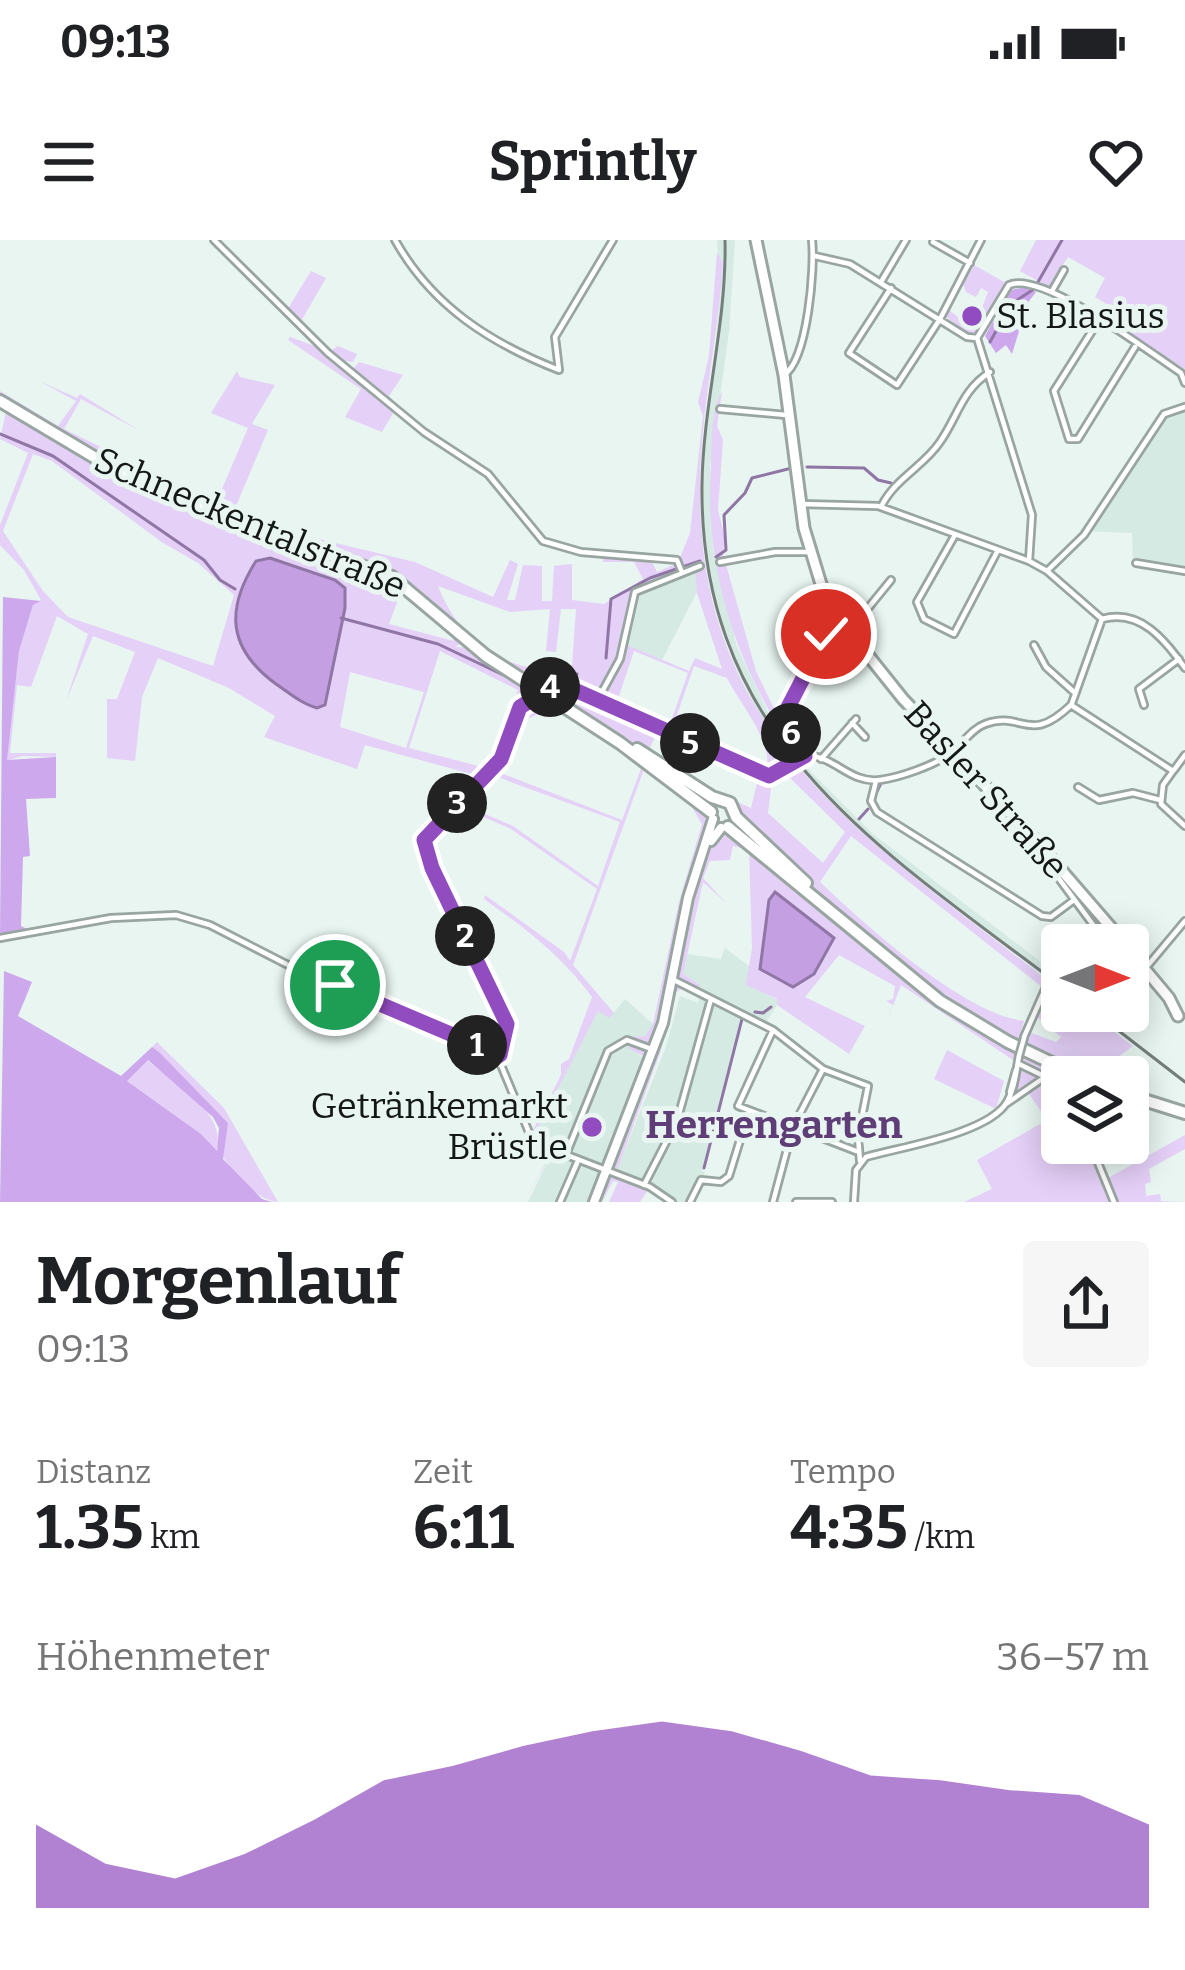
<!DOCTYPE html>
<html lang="de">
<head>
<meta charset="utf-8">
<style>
	:root { --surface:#fff; --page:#f6f6f6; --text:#202124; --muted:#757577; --accent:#914cbf }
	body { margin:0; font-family:Bitter,serif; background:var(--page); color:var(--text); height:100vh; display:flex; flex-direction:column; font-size:45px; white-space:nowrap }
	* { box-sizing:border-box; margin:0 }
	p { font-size:39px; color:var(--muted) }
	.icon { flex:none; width:66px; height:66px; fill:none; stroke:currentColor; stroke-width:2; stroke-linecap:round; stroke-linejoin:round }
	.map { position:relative; height:962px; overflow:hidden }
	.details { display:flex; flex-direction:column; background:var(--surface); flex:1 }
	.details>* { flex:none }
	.needle { width:78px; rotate:90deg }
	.controls { position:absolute; left:1041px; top:684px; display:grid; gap:24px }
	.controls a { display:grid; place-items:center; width:108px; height:108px; border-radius:12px; background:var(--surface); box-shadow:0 6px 30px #0003; font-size:60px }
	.pin { position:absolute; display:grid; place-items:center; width:102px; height:102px; color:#fff; margin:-51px; border:6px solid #fff; border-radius:50%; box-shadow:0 3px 12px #0007 }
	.km { position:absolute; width:60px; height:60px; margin:-30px; border-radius:50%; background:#222; color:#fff; font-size:33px; line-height:60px; text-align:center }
	.round { display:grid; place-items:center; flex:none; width:126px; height:126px; border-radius:12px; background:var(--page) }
	.summary { display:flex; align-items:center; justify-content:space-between; height:204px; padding:0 36px }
	h1 { font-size:66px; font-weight:700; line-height:90px }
	.figures { display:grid; grid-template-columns:repeat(3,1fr); gap:18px; height:204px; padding:12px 36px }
	.figures div { display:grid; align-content:center }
	.figures b { font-size:60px; font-weight:700 }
	.figures small { font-size:33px; font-weight:400 }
	.figures p { font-size:33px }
	.chart { height:336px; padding:24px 36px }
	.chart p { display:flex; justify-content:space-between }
	.chart svg { width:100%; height:216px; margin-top:12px; fill:var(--accent); opacity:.7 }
	.status { display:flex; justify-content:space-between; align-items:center; height:84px; padding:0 60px; background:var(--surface); direction:ltr }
	.status svg { height:33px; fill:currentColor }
	header { display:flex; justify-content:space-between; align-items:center; height:156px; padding:0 36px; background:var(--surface); font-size:54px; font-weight:700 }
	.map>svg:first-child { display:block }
</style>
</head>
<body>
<div class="status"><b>09:13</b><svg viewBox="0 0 49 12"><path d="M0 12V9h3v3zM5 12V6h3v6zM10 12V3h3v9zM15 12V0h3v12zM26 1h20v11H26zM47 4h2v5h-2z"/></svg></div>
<header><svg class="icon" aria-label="menu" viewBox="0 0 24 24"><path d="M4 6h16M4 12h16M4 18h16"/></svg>Sprintly<svg class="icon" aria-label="heart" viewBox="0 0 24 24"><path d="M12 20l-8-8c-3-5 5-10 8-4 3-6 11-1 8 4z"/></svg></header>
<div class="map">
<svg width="1185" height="962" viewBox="0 0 1185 962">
	<rect width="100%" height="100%" fill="#e8f5f0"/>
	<path fill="#d5eae2" d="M717,0H735L729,92L710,226L713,310L737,407L768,472L795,513L788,518L758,473L733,421L706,328L700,247L721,50Z
		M1185,161V336L1133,326L1132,293L1083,291L1152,185L1166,168Z
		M700,323L695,331L698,350L662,420L627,405L631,373L643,344Z
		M803,524L873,594L1062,738V751L835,572L796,529Z
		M725,708L750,727L747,745L778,760L777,765L764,786L744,775L702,931L705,932L690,962H672L650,948L614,937L666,807L680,756L698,763L700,745L683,734L687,714L721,719Z
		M625,759L653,784L645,796L631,797L639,803L638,808L627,805L644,819L587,962H528L553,910L540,903L536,891L598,770L610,777Z"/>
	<path fill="#e5d0f8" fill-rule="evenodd" d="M1036,0H1185V129L1109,84L1116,70L1095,57L1105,38L1068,17L1049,47L1020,31Z
		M717,12L723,23C718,99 700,174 700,250C699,501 872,602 1047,740L1042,747L851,596L820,642C864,684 964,774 1024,781L1017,804L956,767L819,658L792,622L739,576L732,559L711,554L660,517L621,500L510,428L403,341L262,283L261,288L115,225L0,158V151L58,186L76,161L39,141L77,158L80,154L140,191L81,159L64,189L216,263L248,188L211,173L237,131L240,137L275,145L252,184L268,190L234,271L281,290L415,322L493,357L510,320L518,324L507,360H515L523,325L542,326V361H552L554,326L572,324V360L604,364L643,339L634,322H603L604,315L650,318L657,332L676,324L677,329L643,344L631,373L627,405L689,431L695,418L722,429L697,353L695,330L700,324L682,327L679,320L690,293L703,176L698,162L709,116ZM438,346L510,372L550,369L546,411L556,412L561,369H576L572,426C513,440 459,402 438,346ZM634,411L688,433L668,490L616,465ZM694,426L727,438C739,463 777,506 765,531L671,492ZM657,492L759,535L751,568C728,558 707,549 686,534L687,527L649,510ZM785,533L845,592L823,623L768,573L772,540Z
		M974,25L1006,43L980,89L970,95L946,77L949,70L974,89L988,52L981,48L976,57L966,52L963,44Z
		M311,31L326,38L300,83L332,110L338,106L357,114L353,122L344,121L353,129L359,122L403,135L389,156L398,165L382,192L345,177L361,149L288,100L290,97L320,108L284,75Z
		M722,151L717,186L723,200L718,270L725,298L723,314L756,431L795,513C736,425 704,331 711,224C712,201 711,170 722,151Z
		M0,164L99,222L258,297L372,330L417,358L458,396L463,402L455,407L472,408L703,567L709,585L687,657L716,597L734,593L915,745L1016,810L1013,820L901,745L884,789L893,765L886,761L893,759L895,746L839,715L805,757L865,786L849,814L777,765V759L746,745L752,708L749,610L733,606L730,620L710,621L703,638L726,663L703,642L683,734L700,745V755L682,748L675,753L661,810L615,936L648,950L640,962H609L618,942L613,941L602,962H591L601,938L599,928L608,918L643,816L626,807H638L631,797L645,796L653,784L679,662L702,584L688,561L644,529L573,725L614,773L609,778L598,771L536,891L540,903L553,910L525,962L550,914L528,900L561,835V824L569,819L592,757C562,716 525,688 484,659L485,655L564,712L570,721L597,649L511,589L453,564L479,536L365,505L357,529L264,497L275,476L229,448L158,418L142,457L135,521L107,518V459H117L135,412L93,396L66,461L88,394L57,376L31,447L17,445L10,513H56V517L22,516L6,521L19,411L33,365L41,360L24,330L0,305V285L28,213L0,199L6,172ZM33,214L52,221L163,303L198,323L234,355L213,426L68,377L43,351L3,291ZM402,349L442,383L454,401L389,384ZM440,411L518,450L496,519L486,528L409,508ZM350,432L424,452L406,508L340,487ZM551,467L642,526L622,580L498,532L526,480ZM492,535L620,582L598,646L513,586L462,564Z
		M1053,744L1062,751V771H1086L1133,806L1103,828L1118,837H1089L1025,808L1029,792L1056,802L1061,797L1037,777L1031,782Z
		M157,802L224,868L278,962C254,959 235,934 221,914L228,883L152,807Z
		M947,810L1004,841L996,869L934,839Z
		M1023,814L1073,837H1062V903H1124L1099,917L1108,938L1185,895V909L1149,929L1151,942L1145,944L1146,956L1160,954L1161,961L1185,962H964L992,949L977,920L1047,880L1027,851L1012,859Z
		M147,820C174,843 229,873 216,912L201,894L126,840Z"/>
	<path fill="#cea8ec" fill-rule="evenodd" d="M1027,47L1036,52L1026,65L1017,63L1007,82L1020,88L1012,114L1006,105L996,113L985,96L1010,50Z
		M3,357L41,361L33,365L19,411L7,520L56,517V558L26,559L30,616L23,617L21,686L31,691L0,696Z
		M4,731L32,742L18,776L121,836L152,807L160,813L228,883L223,919L262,959L272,962H0ZM148,820L213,877L219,888L217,911L201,894L127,841Z"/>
	<path fill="#c49fe2" stroke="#8f76a5" stroke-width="3" d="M270,318L335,340L345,348V368L325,465L317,468C302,464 289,453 276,444C228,409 225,370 256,321Z
		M775,652L834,698L814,734L793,747L760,729L769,660Z"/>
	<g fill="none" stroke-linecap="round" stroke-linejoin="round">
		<path stroke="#8f76a5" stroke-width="3" d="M990,102L1011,64L1034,49L1062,0
			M0,194L53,216L204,320L220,340L235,349
			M807,227L864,228L878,240L891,243
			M716,317L726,310L724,275L745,253L752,238L792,228
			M341,378L438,404L512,439
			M606,418L611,359L650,338L700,321
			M527,436L577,434
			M874,558L881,543
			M859,579L868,569
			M755,772L763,773L771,767
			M704,928L742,779"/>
		<defs>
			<path id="pedestrian" d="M1052,51L1064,30
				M794,887L856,911"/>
			<path id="minor" d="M214,0L328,113L424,192L488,234L543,301L581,312L677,320L681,330
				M395,0C432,66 490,103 559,130L555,97L613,0
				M933,2L970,23
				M815,16L850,24L967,97L977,98L1032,275L1029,321
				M881,42L906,0
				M891,48L849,113L897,145L940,79L981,0
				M1099,80L1054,151L1069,199H1078L1135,107
				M977,98L1009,45C1042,30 1149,112 1181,133L1185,143
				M784,135C808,119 815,27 812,0
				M720,169L786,175
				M801,264L878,266L1029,321L1047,331L1102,379L1072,463
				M882,265C896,238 924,226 940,202C958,176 962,150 990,132
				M955,295L917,362L924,379L954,394L997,312
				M720,322L775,312H809
				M1136,323L1185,331
				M1047,331L1084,295L1164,174L1185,167
				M1102,379C1141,368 1165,401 1185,428
				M851,389L891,340
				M1034,405L1046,427L1075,453
				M550,447L570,445L612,470L769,536C781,531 798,516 810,516C835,517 851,544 880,540C901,537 932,526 950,514C962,505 971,489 985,484C1023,470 1028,506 1071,465L1173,531L1163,545L1161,564L1185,586
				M527,459L518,470L501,519L430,589L425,600L426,613L507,784L501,825L533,902L650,947L672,962
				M597,461L620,419L635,352L700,326
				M1144,465L1139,449L1179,419
				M852,483L865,497
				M805,516C798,504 783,487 784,473C786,454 825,394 840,385
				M821,519L856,479
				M1174,530L1185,515
				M876,541L871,561L877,572L1042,676L1051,677L1074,660
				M1078,547L1099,560L1133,553L1160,560
				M1037,609L1108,705
				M0,698L111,678L176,675L210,685L290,726L500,815
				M1078,705L1094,688
				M1128,727L1139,736L1185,681
				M674,740L773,790L823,829L868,846L858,897L860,921
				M773,790L738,866L793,887
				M1024,797L1046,747
				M1019,824L1052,840L1062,854
				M1010,852L1016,830
				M1006,864L1045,837
				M1090,903L1114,962
				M565,917L608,811L627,800L654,810
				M644,945L677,881L711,759
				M560,962L577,923
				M690,962L701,940L721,942L729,936L749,871
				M773,962L793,887L823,829
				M796,962H832
				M854,962L856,930L866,917C900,907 988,894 1007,862C1015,848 1016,831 1019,816"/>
			<path id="tertiary" d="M711,601L721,588
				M594,962L663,783L688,658L713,579"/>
			<path id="secondary" d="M756,0L784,135L804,288L827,364L903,459L1024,587L1126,705
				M1128,709L1169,758L1178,776"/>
			<path id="primary" d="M0,161L94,217L218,274L392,337L486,416L620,503L711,572
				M637,509L712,557L730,563L736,577L806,643
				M728,587L940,761L1008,802L1081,837
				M1128,855L1185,873"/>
		</defs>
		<use href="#pedestrian" stroke="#99a5a0" stroke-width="10"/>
		<use href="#minor" stroke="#99a5a0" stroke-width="10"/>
		<use href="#tertiary" stroke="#99a5a0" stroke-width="14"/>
		<use href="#secondary" stroke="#99a5a0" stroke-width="15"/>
		<use href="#primary" stroke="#99a5a0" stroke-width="16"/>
		<use href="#pedestrian" stroke="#fff" stroke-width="4.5"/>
		<use href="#minor" stroke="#fff" stroke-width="4.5"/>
		<use href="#tertiary" stroke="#fff" stroke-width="8"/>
		<use href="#secondary" stroke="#fff" stroke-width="9"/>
		<use href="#primary" stroke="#fff" stroke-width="10"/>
		<path stroke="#767e7b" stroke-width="3" d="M725,0C727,83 703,163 702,245C699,501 882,610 1062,747
			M1093,771L1185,842"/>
		<defs>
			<path id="minor-bridge" d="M527,459L550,447
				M1046,747L1061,729
				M1019,816L1024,798"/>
		</defs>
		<use href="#minor-bridge" stroke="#99a5a0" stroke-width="10" stroke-linecap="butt"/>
		<use href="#minor-bridge" stroke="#fff" stroke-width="4.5"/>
	</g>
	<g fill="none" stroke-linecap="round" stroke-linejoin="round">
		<defs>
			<path id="route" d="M335,745L500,815L507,784L432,628L424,600L501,519L520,467L559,443L769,536L805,516L784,475L826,394"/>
		</defs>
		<use href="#route" stroke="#fff" stroke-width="24"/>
		<use href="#route" stroke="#914cbf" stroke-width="15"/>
	</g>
	<g fill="#914cbf" stroke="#e8f5f0" stroke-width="4.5">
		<circle cx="972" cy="76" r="12"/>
		<circle cx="592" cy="887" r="12"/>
	</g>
	<g text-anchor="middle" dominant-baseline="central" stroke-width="10" stroke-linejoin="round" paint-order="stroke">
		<g font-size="36" fill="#141817" stroke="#e8f5f0" text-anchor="start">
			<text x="996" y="76">St. Blasius</text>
			<text x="568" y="866" text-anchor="end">Getränkemarkt<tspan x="568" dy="41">Brüstle</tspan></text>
		</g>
		<g font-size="36" fill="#141817" stroke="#e8f5f0">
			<text transform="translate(250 283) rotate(23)">Schneckentalstraße</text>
			<text transform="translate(986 550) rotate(48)">Basler Straße</text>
		</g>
		<g font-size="39" font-weight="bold" fill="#5f3d77" stroke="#e8f5f0">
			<text x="774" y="885">Herrengarten</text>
		</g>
	</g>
</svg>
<div class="controls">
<a><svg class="needle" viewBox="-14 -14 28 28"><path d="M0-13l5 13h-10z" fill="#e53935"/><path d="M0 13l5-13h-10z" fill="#757577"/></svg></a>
<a><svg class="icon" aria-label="layers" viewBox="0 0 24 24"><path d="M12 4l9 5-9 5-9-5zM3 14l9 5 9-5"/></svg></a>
</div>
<div class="pin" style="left:335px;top:745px;background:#1e9e55"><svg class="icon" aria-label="arrive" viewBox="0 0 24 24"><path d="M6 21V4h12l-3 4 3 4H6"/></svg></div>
<div class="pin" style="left:826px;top:394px;background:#d93025"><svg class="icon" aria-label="check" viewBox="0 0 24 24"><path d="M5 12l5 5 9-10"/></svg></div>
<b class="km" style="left:477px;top:805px">1</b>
<b class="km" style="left:465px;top:696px">2</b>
<b class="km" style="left:457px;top:563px">3</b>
<b class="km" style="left:550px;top:447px">4</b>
<b class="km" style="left:690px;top:503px">5</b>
<b class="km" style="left:791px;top:493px">6</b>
</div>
<section class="details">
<div class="summary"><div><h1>Morgenlauf</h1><p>09:13</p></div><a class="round"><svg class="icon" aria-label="share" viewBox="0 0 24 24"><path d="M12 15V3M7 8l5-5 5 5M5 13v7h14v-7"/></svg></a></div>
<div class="figures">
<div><p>Distanz</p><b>1.35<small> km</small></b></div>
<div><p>Zeit</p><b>6:11</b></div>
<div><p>Tempo</p><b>4:35<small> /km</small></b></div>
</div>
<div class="chart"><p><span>Höhenmeter</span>36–57 m</p>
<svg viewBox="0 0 160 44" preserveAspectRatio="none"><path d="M0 44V27L10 35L20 38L30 33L40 26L50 18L60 15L70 11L80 8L90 6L100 8L110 12L120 17L130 18L140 20L150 21L160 27V44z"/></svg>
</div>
</section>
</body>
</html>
